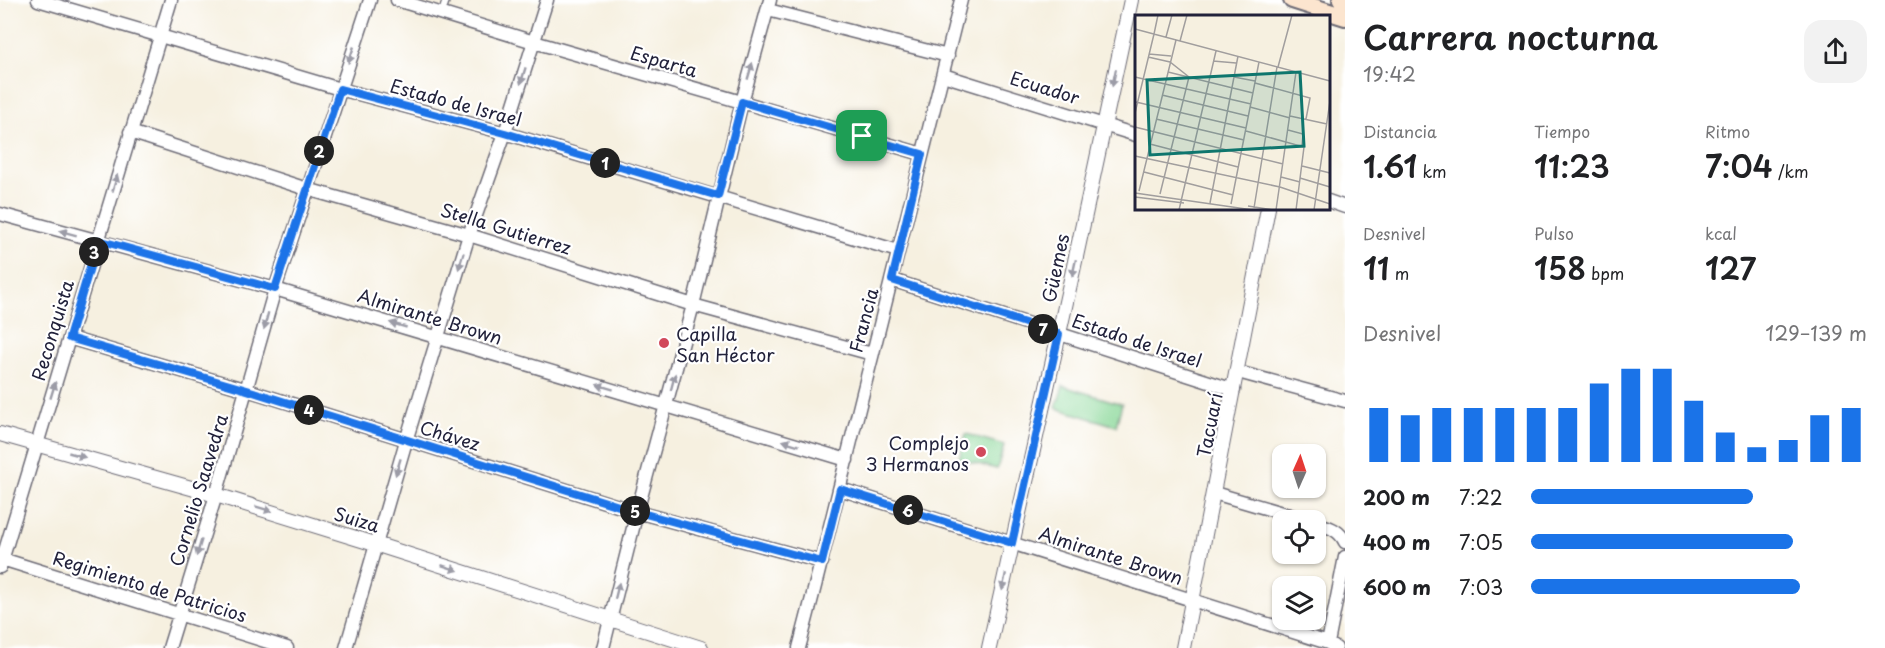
<!DOCTYPE html>
<html lang="es">
<head>
<meta charset="utf-8">
<style>
	:root { --surface:#fff; --page:#f2f2f2; --text:#202124; --muted:#757577; --accent:#1a73e8 }
	body { margin:0; font-family:"Playpen Sans",sans-serif; background:var(--page); color:var(--text); height:100vh; display:flex; flex-direction:column; font-size:22px; white-space:nowrap }
	* { box-sizing:border-box; margin:0 }
	p { font-size:20px; color:var(--muted) }
	.icon { flex:none; width:33px; height:33px; fill:none; stroke:currentColor; stroke-width:2; stroke-linecap:round; stroke-linejoin:round }
	.map { position:relative; flex:1; overflow:hidden }
	.panel { display:flex; flex-direction:column; background:var(--surface); width:540px }
	.panel>* { flex:none }
	.needle { width:39px; rotate:3deg }
	.buttons { position:absolute; left:1272px; top:444px; display:grid; gap:12px }
	.buttons a { display:grid; place-items:center; width:54px; height:54px; border-radius:12px; background:var(--surface); box-shadow:0 2px 4px #0004; font-size:30px }
	.pin { position:absolute; display:grid; place-items:center; width:51px; height:51px; color:#fff; margin:-26px; border-radius:12px; box-shadow:0 3px 9px #0006 }
	.km { position:absolute; width:30px; height:30px; margin:-15px; border-radius:50%; background:#222; color:#fff; font-size:16px; line-height:30px; text-align:center }
	.round { display:grid; place-items:center; flex:none; width:63px; height:63px; border-radius:18px; background:var(--page) }
	.headline { display:flex; align-items:center; justify-content:space-between; height:102px; padding:0 18px }
	h1 { font-size:33px; font-weight:600; line-height:45px }
	.metrics { display:grid; grid-template-columns:repeat(3,1fr); gap:9px; height:102px; padding:6px 18px }
	.metrics div { display:grid; align-content:center }
	.metrics b { font-size:30px; font-weight:600 }
	.metrics small { font-size:16px; font-weight:400 }
	.metrics p { font-size:16px }
	.chart { height:168px; padding:12px 18px }
	.chart p { display:flex; justify-content:space-between }
	.chart svg { width:100%; height:108px; margin-top:6px; stroke:var(--accent); stroke-width:6 }
	ul { padding:0 18px; list-style:none; font-size:20px }
	li { display:grid; grid-template-columns:96px 72px 1fr; align-items:center; height:45px }
	li i { height:15px; border-radius:8px; background:var(--accent) }
	main { display:flex; flex:1; min-height:0 }
	.map>svg:first-child { display:block }
</style>
</head>
<body>
<main>
<div class="map">
<svg width="1345" height="648" viewBox="0 0 1345 648">
	<rect width="100%" height="100%" fill="#fff"/>
	<filter id="ink" filterUnits="userSpaceOnUse"><feTurbulence type="fractalNoise" baseFrequency=".0167" numOctaves="2"/><feDisplacementMap in="SourceGraphic" scale="12" xChannelSelector="R" yChannelSelector="G"/><feConvolveMatrix kernelMatrix="1 2 1 2 8 2 1 2 1" color-interpolation-filters="sRGB"/></filter>
	<filter id="wash" filterUnits="userSpaceOnUse"><feTurbulence type="fractalNoise" baseFrequency=".008" numOctaves="4" result="noise"/><feDisplacementMap in="SourceGraphic" scale="24" xChannelSelector="R" yChannelSelector="G"/><feGaussianBlur stdDeviation="1.35" result="paint"/><feColorMatrix in="noise" values="0 0 0 0 0 0 0 0 0 0 0 0 0 0 0 0 0 1.4 0 .05"/><feComposite in="paint" operator="in"/></filter>
	<g filter="url(#wash)">
		<rect width="100%" height="100%" fill="#f6f0e0"/>
		<path fill="#88d797" stroke="#557c69" stroke-width="1.5" d="M1063,386L1122,404L1116,426L1056,408Z
			M966,434L1004,445L997,469L959,459Z"/>
	</g>
	<g filter="url(#ink)">
		<g fill="none" stroke-linecap="round" stroke-linejoin="round">
			<defs>
				<path id="service" d="M442,13L446,0"/>
				<path id="minor" d="M38,0L340,89L505,133L898,251
					M397,0L534,42L922,154
					M768,10L948,56
					M943,75L1136,135
					M130,132L307,189L469,235L693,305L872,354
					M1328,201L1345,207
					M0,214L275,289L847,460
					M892,280L1234,390
					M69,338L247,390L637,512L822,562
					M1238,372L1345,401
					M840,489L1328,643L1336,648
					M1214,493L1306,520
					M1316,523C1328,527 1339,529 1345,542
					M2,559L287,648
					M0,567L171,0
					M1328,643L1345,557
					M169,648L216,495L275,289L370,0
					M346,648L406,441L469,235L505,133L547,0
					M603,648L637,512L693,305L742,102L770,0
					M799,648C825,550 848,451 873,353C902,235 932,118 961,0"/>
				<path id="tertiary" d="M0,434L216,495L375,544L701,648
					M989,648L1074,266L1131,0
					M1183,648L1268,208"/>
				<path id="secondary" d="M1292,0L1345,17
					M1341,0L1345,1"/>
			</defs>
			<use href="#service" stroke="#6c6a75" stroke-width="9"/>
			<use href="#minor" stroke="#6c6a75" stroke-width="15"/>
			<use href="#tertiary" stroke="#6c6a75" stroke-width="16"/>
			<use href="#secondary" stroke="#6c6a75" stroke-width="20"/>
			<use href="#service" stroke="#fff" stroke-width="6"/>
			<use href="#minor" stroke="#fff" stroke-width="12"/>
			<use href="#tertiary" stroke="#fff" stroke-width="14"/>
			<use href="#secondary" stroke="#fce5cf" stroke-width="16"/>
		</g>
		<defs><path id="oneway-solid" d="M-6-.8H1V-3.2L6.5 0L1 3.2V.8H-6Z" transform="scale(1.5)"/></defs>
		<g fill="#9c9ca7">
			<use href="#oneway-solid" transform="translate(351 55) rotate(109)"/>
			<use href="#oneway-solid" transform="translate(750 71) rotate(-74)"/>
			<use href="#oneway-solid" transform="translate(523 76) rotate(107)"/>
			<use href="#oneway-solid" transform="translate(1114 78) rotate(102)"/>
			<use href="#oneway-solid" transform="translate(115 183) rotate(-73)"/>
			<use href="#oneway-solid" transform="translate(68 233) rotate(-165)"/>
			<use href="#oneway-solid" transform="translate(461 261) rotate(107)"/>
			<use href="#oneway-solid" transform="translate(1074 268) rotate(102)"/>
			<use href="#oneway-solid" transform="translate(266 321) rotate(105)"/>
			<use href="#oneway-solid" transform="translate(398 325) rotate(-164)"/>
			<use href="#oneway-solid" transform="translate(673 382) rotate(-75)"/>
			<use href="#oneway-solid" transform="translate(605 387) rotate(-163)"/>
			<use href="#oneway-solid" transform="translate(53 390) rotate(-73)"/>
			<use href="#oneway-solid" transform="translate(791 443) rotate(-163)"/>
			<use href="#oneway-solid" transform="translate(77 455) rotate(16)"/>
			<use href="#oneway-solid" transform="translate(398 467) rotate(107)"/>
			<use href="#oneway-solid" transform="translate(264 509) rotate(17)"/>
			<use href="#oneway-solid" transform="translate(199 548) rotate(107)"/>
			<use href="#oneway-solid" transform="translate(450 568) rotate(18)"/>
			<use href="#oneway-solid" transform="translate(1004 582) rotate(102)"/>
			<use href="#oneway-solid" transform="translate(617 591) rotate(-76)"/>
		</g>
	</g>
	<g fill="none" stroke-linecap="round" stroke-linejoin="round" filter="url(#ink)">
		<defs>
			<path id="route" d="M340,89L505,133L718,196L742,102L922,154L892,280L1059,334L1012,543L840,489L822,562L638,512L247,390L69,338L98,240L275,289Z"/>
		</defs>
		<use href="#route" stroke="#fff" stroke-width="12"/>
		<use href="#route" stroke="#1a73e8" stroke-width="8"/>
	</g>
	<g fill="#d1495b" stroke="#fff" stroke-width="2">
		<circle cx="664" cy="343" r="6"/>
		<circle cx="981" cy="452" r="6"/>
	</g>
	<g text-anchor="middle" dominant-baseline="central" stroke-width="4.5" stroke-linejoin="round" paint-order="stroke">
		<g font-size="18" fill="#22223b" stroke="#fff">
			<text transform="translate(664 61) rotate(16)">Esparta</text>
			<text transform="translate(1045 87) rotate(17)">Ecuador</text>
			<text transform="translate(456 102) rotate(15)">Estado de Israel</text>
			<text transform="translate(506 228) rotate(17)">Stella Gutierrez</text>
			<text transform="translate(1055 268) rotate(-78)">Güemes</text>
			<text transform="translate(430 316) rotate(17)">Almirante Brown</text>
			<text transform="translate(863 320) rotate(-75)">Francia</text>
			<text transform="translate(52 330) rotate(-73)">Reconquista</text>
			<text transform="translate(1137 340) rotate(18)">Estado de Israel</text>
			<text transform="translate(1209 425) rotate(-79)">Tacuarí</text>
			<text transform="translate(450 435) rotate(17)">Chávez</text>
			<text transform="translate(198 490) rotate(-73)">Cornelio Saavedra</text>
			<text transform="translate(357 519) rotate(17)">Suiza</text>
			<text transform="translate(1111 555) rotate(18)">Almirante Brown</text>
			<text transform="translate(150 586) rotate(17)">Regimiento de Patricios</text>
		</g>
		<g font-size="18" fill="#22223b" stroke="#fff" text-anchor="start">
			<text x="676" y="333">Capilla<tspan x="676" dy="21">San Héctor</tspan></text>
			<text x="969" y="442" text-anchor="end">Complejo<tspan x="969" dy="21">3 Hermanos</tspan></text>
		</g>
	</g>
	<g transform="translate(1135 15)">
		<rect width="195" height="195" fill="#f6f0e0"/>
		<path fill="none" stroke="#a19e9e" stroke-width="1.5" d="M0,14L195,66M19,19L23,0M31,22L37,0M45,26L52,0M14,39L36,41M13,42L35,47L54,62L25,179M78,46L101,48M143,52L157,0M33,57L118,78M0,62L116,89M99,62L120,66M120,68L175,83L171,104M27,80L113,101M1,87L111,113M115,92L155,103M0,98L19,19M155,101L192,109M21,104L109,125M0,112L148,149M153,115L168,119L167,131M111,116L169,132L161,195M15,129L103,152M0,141L145,172L195,189M167,151L195,158M9,157L98,180M146,162L165,167M165,163L195,172M4,176L41,25M0,178L118,195M0,182L49,188M75,188L103,41M96,189L124,47M113,191L139,195M119,193L142,52M44,195L81,36M141,195L161,57M179,195L195,86"/>
		<path fill="#0f766e" fill-opacity="0.15" stroke="#0f766e" stroke-width="3" d="M165,57L169,131L15,140L12,65Z"/>
		<rect width="195" height="195" fill="none" stroke="#22223b" stroke-width="3"/>
	</g>
</svg>
<div class="buttons">
<a><svg class="needle" viewBox="-14 -14 28 28"><path d="M0-13l5 13h-10z" fill="#e53935"/><path d="M0 13l5-13h-10z" fill="#757577"/></svg></a>
<a><svg class="icon" aria-label="locate" viewBox="0 0 24 24"><circle cx="12" cy="12" r="6"/><path d="M12 2v4M12 18v4M2 12h4M18 12h4"/></svg></a>
<a><svg class="icon" aria-label="layers" viewBox="0 0 24 24"><path d="M12 4l9 5-9 5-9-5zM3 14l9 5 9-5"/></svg></a>
</div>
<div class="pin" style="left:862px;top:136px;background:#1e9e55"><svg class="icon" aria-label="arrive" viewBox="0 0 24 24"><path d="M6 21V4h12l-3 4 3 4H6"/></svg></div>
<b class="km" style="left:605px;top:163px">1</b>
<b class="km" style="left:319px;top:151px">2</b>
<b class="km" style="left:94px;top:252px">3</b>
<b class="km" style="left:309px;top:410px">4</b>
<b class="km" style="left:635px;top:511px">5</b>
<b class="km" style="left:908px;top:510px">6</b>
<b class="km" style="left:1043px;top:329px">7</b>
</div>
<section class="panel">
<div class="headline"><div><h1>Carrera nocturna</h1><p>19:42</p></div><a class="round"><svg class="icon" aria-label="share" viewBox="0 0 24 24"><path d="M12 15V3M7 8l5-5 5 5M5 13v7h14v-7"/></svg></a></div>
<div class="metrics">
<div><p>Distancia</p><b>1.61<small> km</small></b></div>
<div><p>Tiempo</p><b>11:23</b></div>
<div><p>Ritmo</p><b>7:04<small> /km</small></b></div>
</div>
<div class="metrics">
<div><p>Desnivel</p><b>11<small> m</small></b></div>
<div><p>Pulso</p><b>158<small> bpm</small></b></div>
<div><p>kcal</p><b>127</b></div>
</div>
<div class="chart"><p><span>Desnivel</span>129–139 m</p>
<svg viewBox="0 0 160 44" preserveAspectRatio="none"><path d="M5 44V22M15 44V25M25 44V22M35 44V22M45 44V22M55 44V22M65 44V22M75 44V12M85 44V6M95 44V6M105 44V19M115 44V32M125 44V38M135 44V35M145 44V25M155 44V22"/></svg>
</div>
<ul>
<li><b>200 m</b>7:22<i style="width:66%"></i></li>
<li><b>400 m</b>7:05<i style="width:78%"></i></li>
<li><b>600 m</b>7:03<i style="width:80%"></i></li>
</ul>
</section>
</main>
</body>
</html>
